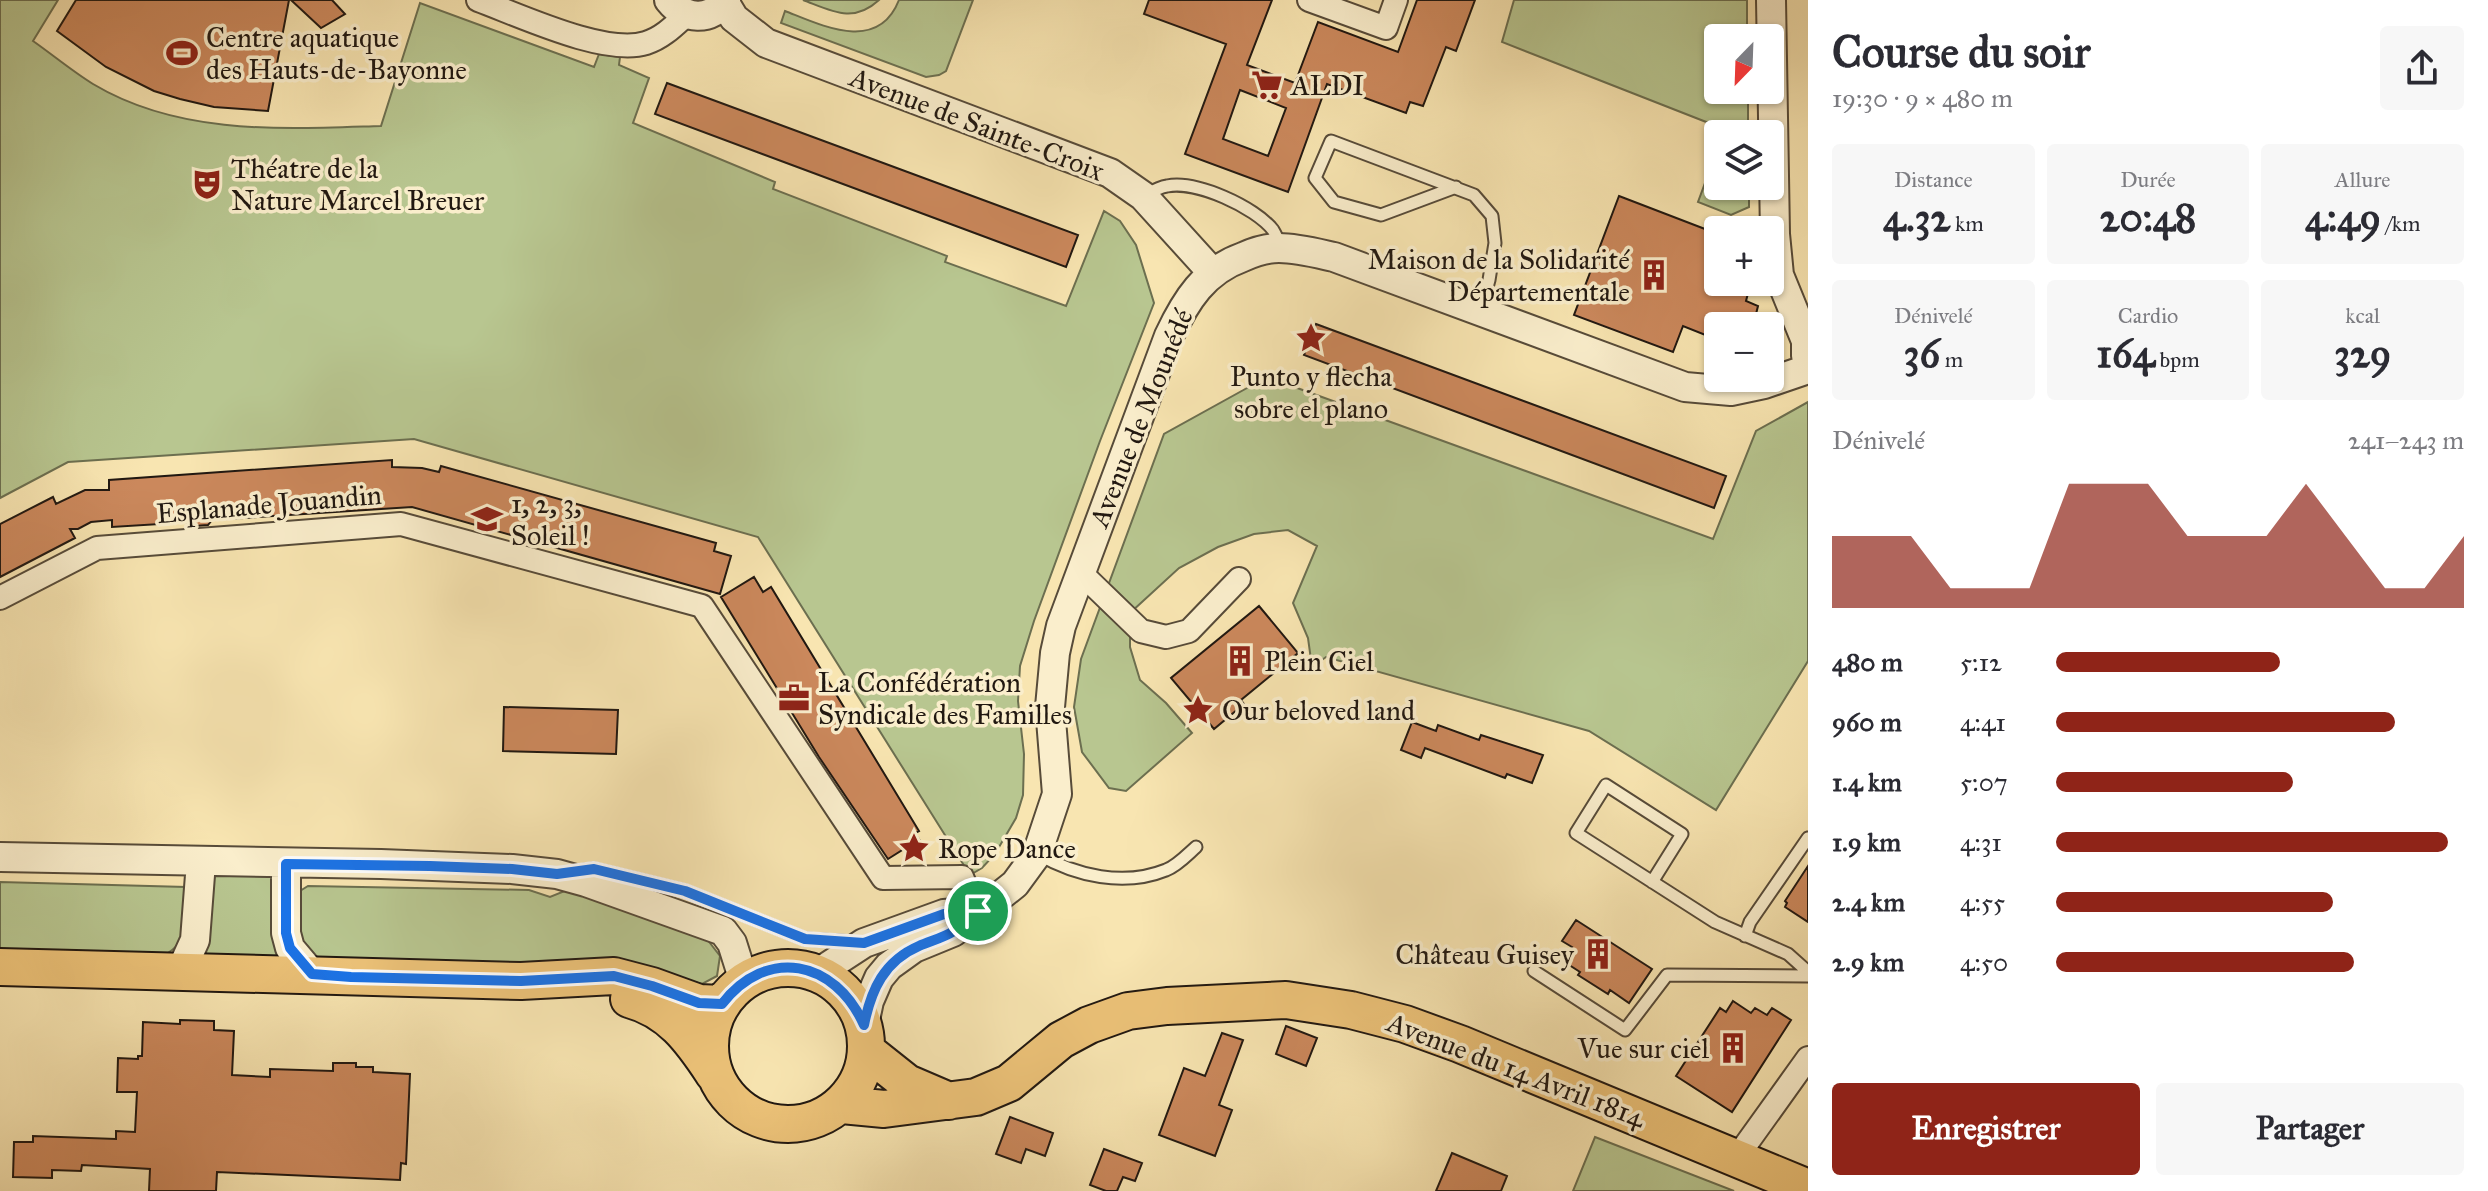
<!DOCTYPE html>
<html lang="fr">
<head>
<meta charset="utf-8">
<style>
	:root { --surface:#fff; --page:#f7f7f7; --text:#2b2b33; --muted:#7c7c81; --accent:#8f2418 }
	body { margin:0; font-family:"IM FELL Great Primer",serif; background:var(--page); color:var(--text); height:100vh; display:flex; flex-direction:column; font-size:30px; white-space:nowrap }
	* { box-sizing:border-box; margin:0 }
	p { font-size:26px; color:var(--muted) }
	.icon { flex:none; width:44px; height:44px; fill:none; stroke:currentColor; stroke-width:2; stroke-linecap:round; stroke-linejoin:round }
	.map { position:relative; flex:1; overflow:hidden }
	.details { display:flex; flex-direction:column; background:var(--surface); width:680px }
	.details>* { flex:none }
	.needle { width:52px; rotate:203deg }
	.buttons { position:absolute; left:1704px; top:24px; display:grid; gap:16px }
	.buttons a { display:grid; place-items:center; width:80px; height:80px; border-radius:8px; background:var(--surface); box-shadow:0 2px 6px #0004; font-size:40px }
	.pin { position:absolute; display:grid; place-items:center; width:68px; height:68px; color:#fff; margin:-34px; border:4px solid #fff; border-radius:50%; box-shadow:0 2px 8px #0007 }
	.round { display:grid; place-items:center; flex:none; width:84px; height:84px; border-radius:8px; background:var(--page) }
	.summary { display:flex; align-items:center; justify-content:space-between; height:136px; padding:0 24px }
	h1 { font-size:44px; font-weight:800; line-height:60px }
	.figures { display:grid; grid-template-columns:repeat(3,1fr); gap:12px; height:136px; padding:8px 24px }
	.figures div { display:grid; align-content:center; border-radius:8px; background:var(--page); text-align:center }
	.figures b { font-size:40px; font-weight:800 }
	.figures small { font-size:22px; font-weight:400 }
	.figures p { font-size:22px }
	.chart { height:224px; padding:16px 24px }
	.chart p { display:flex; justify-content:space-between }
	.chart svg { width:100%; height:144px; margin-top:8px; fill:var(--accent); opacity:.7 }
	.primary-button { display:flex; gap:16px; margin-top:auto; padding:16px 24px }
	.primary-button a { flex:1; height:92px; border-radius:8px; background:var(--accent); color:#fff; font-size:32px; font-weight:800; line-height:92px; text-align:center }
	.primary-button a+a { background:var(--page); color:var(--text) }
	ul { padding:0 24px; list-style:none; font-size:26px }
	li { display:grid; grid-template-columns:128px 96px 1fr; align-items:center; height:60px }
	li i { height:20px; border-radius:10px; background:var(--accent) }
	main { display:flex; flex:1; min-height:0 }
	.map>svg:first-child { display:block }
</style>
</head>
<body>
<main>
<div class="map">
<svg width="1808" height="1191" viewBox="0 0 1808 1191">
	<rect width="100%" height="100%" fill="#f8e5b1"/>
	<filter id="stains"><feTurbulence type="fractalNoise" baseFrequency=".0025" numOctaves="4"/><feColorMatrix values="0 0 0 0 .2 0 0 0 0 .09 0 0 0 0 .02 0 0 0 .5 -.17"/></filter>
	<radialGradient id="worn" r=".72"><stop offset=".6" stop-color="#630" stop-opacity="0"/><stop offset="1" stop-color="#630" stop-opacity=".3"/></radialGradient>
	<path fill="#b8c690" stroke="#6c6f50" stroke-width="2" d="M0,0H58L33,41C53,55 72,71 93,84C180,136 284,129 381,126L420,3L594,67L599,54L620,57L619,65L649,78L633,123L775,182L773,189L947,256L945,262L1066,306L1104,211L1120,221L1136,245L1154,303L1100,441L1034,621L1020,666L1018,701L1024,754L1023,795L1016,818L995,854L982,868L970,875L758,537L414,439L68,462L0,498Z
		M803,0H879C853,24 832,11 803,0Z
		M899,0H973L946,71L939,75L926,77L781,23L785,11C821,25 878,54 899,0Z
		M1514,0H1747V38H1718V90H1748V134H1723L1724,129L1502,42Z
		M1718,148V186H1749V207L1731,215L1698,202Z
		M1267,377L1713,539L1756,431L1808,402V661L1716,810L1589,731L1326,657L1312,667L1308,638L1293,603L1317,546L1288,530L1254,534L1218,547L1179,568L1130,613V647L1140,680L1166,703L1192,733L1126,791L1109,788L1082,752L1074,707L1081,659L1164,434Z
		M211,875H276L289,958L201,959Z
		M0,882L186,887C187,921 196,936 165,955L0,954Z
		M308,886L529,890L550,897L567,890L703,934L720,956L717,976L702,984L672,976L315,962L300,941V891Z
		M1595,1137L1734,1191H1573Z"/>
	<path fill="#cb885c" stroke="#211811" stroke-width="2" fill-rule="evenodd" d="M76,0H289L268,111L214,107L180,99L154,91L106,67L57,31Z
		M291,0H332L345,14L321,28Z
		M1149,0H1272L1247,65L1295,83L1318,22L1398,52L1417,0H1475L1456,51L1446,47L1423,106L1410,102L1406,113L1327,84L1288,192L1185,154L1226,44L1144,14ZM1240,90L1286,108L1268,156L1223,139Z
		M667,83L1078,235L1066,267L655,114Z
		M1619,196L1718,234V282H1751L1746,301L1758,306L1753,326H1718V340L1683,326L1673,352L1574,315Z
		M1316,324L1726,476L1714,508L1304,355Z
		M392,460V467L422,468L439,472L441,466L716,543L714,551L731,556L720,594L412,507L212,520L208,525L195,526L192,522L112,527V520L91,522L78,529H70L75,538L0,577V524L53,497L56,504L85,490H109V480Z
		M754,577L763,592L771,587L919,831L915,833L922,844L906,853L904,849L888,859L819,757L721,597Z
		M1259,606L1298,653L1241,700L1244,704L1214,729L1171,678Z
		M504,707L618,710L616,754L503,751Z
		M1412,722L1436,731L1438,725L1479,740L1481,735L1543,755L1532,783L1507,774L1505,778L1425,748L1421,758L1401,750Z
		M1808,866V922L1785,907L1787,903L1785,901Z
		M1576,920L1652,969L1629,1003L1610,990L1608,994L1578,975L1580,972L1563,961L1572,947L1562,941Z
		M1733,1001L1751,1013L1755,1008L1767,1015L1772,1008L1791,1020L1732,1112L1676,1076L1720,1008L1726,1012Z
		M180,1020L214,1021V1030L234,1031L232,1075L270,1077V1069L333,1071V1063H356V1067H373V1072L410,1074L406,1164L401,1163L400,1180L217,1172L216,1191H149L150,1169L134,1168L82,1165L81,1171L52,1170V1178L13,1177L14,1142H33V1136L116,1139V1131L135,1132L137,1092H117L118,1058L138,1059V1056H142L143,1022L180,1024Z
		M1286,1026L1317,1038L1306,1066L1276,1054Z
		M1222,1033L1243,1040L1219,1105L1232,1110L1215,1156L1159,1135L1184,1068L1205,1076Z
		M1010,1117L1053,1133L1045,1156L1026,1149L1021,1163L996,1154Z
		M1104,1149L1142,1163L1135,1181L1123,1177L1117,1191H1106L1090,1185Z
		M1452,1153L1507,1176L1501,1191H1436Z"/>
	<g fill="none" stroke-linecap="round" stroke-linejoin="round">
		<defs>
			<path id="service" d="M1456,187L1381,215L1334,202L1315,178L1331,141L1474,195L1492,216L1495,243L1489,280L1481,309
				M1144,196C1151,192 1159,187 1167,186C1196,180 1255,207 1273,230C1276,235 1279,242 1281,247
				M1038,854C1076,876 1124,887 1166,870C1177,866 1187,855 1196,847
				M579,871L594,869L685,891L805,939L854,942
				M1652,882L1682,834L1606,785L1576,833L1715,922L1788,954L1808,972
				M1745,936L1750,922L1808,838
				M1534,971L1625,1030L1667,975L1808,976"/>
			<path id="minor" d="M478,0C519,15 605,56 646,43C662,38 674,26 686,15
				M1309,0L1386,28L1396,0
				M1081,573L1141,631L1166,637L1189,631L1239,579
				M0,598L97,548L401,524L702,606L883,878L962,877L967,889
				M1737,1157L1808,1058"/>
			<path id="tertiary" d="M669,0C685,20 710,22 726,0
				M1771,0L1775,234L1779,275L1806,341V356L1808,359
				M725,3L734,18L766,43L1110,173L1143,196L1212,272
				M0,857L381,864L512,869L557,874L586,882L723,931L732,943L744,981
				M286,864V933L290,948L312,974
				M180,973L195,940L201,862
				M818,973L864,943L944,914L978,911
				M864,1025L869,1001L879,978L889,966L914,948L953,932L985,908L1015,884L1037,854L1057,794L1050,707L1055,653L1061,626L1169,336C1186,300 1204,271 1243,257C1254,252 1266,248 1279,248C1297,248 1316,253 1334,257L1685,387L1731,391L1764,384L1808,369"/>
			<path id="primary" d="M0,967L521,981L614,976L652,986L699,1003L722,1004
				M710 1046a78 78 0 1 1 156 0a78 78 0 1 1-156 0Z
				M629,999C670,1010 691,1039 714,1074
				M868,1052L907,1083L949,1101
				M842,1105L884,1109L976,1097L1009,1083L1061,1040L1089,1025L1128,1011L1167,1006L1286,1000L1351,1010L1405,1024L1460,1044L1808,1188"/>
		</defs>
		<use href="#service" stroke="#574b39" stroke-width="15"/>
		<use href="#minor" stroke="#574b39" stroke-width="26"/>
		<use href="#tertiary" stroke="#574b39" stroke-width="32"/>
		<use href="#primary" stroke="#211811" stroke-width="40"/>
		<use href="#service" stroke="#faeecc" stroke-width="11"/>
		<use href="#minor" stroke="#faeecc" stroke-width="22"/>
		<use href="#tertiary" stroke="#faeecc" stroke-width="28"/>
		<use href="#primary" stroke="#ecc278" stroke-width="36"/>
	</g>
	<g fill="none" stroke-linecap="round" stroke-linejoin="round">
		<defs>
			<path id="route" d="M286,864L430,866L512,869L557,874L594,869L685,891L805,939L864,943L944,914L978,911C970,918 962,926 954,931C943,938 930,941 919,946C884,961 871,990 864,1025C835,960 767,946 722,1004L699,1003L652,986L614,976L521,981L351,977L312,974L290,948L286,933Z"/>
		</defs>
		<use href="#route" stroke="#fff" stroke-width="16"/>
		<use href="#route" stroke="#1a73e8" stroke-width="10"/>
	</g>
	<defs>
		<symbol id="stadium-bare" viewBox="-9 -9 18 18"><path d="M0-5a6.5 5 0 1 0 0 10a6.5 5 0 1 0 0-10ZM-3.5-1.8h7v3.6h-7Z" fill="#8f2418" stroke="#faeecc" stroke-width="2.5" paint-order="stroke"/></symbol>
		<symbol id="supermarket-bare" viewBox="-9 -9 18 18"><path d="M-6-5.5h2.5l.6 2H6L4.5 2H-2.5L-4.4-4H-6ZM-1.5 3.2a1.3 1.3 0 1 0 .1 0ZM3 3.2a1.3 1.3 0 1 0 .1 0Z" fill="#8f2418" stroke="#faeecc" stroke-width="2.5" paint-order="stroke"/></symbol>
		<symbol id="theatre-bare" viewBox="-9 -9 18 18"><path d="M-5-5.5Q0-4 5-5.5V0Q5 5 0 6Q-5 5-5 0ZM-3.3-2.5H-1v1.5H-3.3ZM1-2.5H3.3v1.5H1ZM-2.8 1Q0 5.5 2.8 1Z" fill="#8f2418" stroke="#faeecc" stroke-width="2.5" paint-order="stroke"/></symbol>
		<symbol id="building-bare" viewBox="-9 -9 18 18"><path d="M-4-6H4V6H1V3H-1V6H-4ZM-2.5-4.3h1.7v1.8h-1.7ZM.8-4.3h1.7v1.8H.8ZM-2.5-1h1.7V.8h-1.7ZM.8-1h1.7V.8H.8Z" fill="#8f2418" stroke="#faeecc" stroke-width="2.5" paint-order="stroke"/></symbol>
		<symbol id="sight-bare" viewBox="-9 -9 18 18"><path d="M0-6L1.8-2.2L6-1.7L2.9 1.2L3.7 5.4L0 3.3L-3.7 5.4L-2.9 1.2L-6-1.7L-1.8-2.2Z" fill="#8f2418" stroke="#faeecc" stroke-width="2.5" paint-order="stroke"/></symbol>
		<symbol id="school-bare" viewBox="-9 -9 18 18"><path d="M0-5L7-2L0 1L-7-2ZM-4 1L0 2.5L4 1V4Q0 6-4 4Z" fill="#8f2418" stroke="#faeecc" stroke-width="2.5" paint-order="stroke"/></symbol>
		<symbol id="office-bare" viewBox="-9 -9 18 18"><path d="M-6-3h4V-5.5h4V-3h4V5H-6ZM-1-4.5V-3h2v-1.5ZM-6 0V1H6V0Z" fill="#8f2418" stroke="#faeecc" stroke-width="2.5" paint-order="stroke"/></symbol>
	</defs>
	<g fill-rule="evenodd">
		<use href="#stadium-bare" x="160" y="31" width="44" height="44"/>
		<use href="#supermarket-bare" x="1245" y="63" width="44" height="44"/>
		<use href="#theatre-bare" x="185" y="162" width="44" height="44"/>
		<use href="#building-bare" x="1632" y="253" width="44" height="44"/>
		<use href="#sight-bare" x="1289" y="316" width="44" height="44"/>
		<use href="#school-bare" x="465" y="497" width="44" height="44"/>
		<use href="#building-bare" x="1218" y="639" width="44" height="44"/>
		<use href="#office-bare" x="772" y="676" width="44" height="44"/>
		<use href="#sight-bare" x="1176" y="688" width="44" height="44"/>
		<use href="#sight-bare" x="892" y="826" width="44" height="44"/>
		<use href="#building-bare" x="1576" y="932" width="44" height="44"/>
		<use href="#building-bare" x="1711" y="1026" width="44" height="44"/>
	</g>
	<g text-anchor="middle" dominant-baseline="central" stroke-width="7" stroke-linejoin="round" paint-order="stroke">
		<g font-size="28" fill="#211811" stroke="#faeecc" text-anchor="start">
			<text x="206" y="37">Centre aquatique<tspan x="206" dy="32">des Hauts-de-Bayonne</tspan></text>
			<text x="1291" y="85">ALDI</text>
			<text x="231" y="168">Théatre de la<tspan x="231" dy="32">Nature Marcel Breuer</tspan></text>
			<text x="1630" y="259" text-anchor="end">Maison de la Solidarité<tspan x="1630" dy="32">Départementale</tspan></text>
			<text x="1311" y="376" text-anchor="middle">Punto y flecha<tspan x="1311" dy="32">sobre el plano</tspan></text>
			<text x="511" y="503">1, 2, 3,<tspan x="511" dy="32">Soleil !</tspan></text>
			<text x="1264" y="661">Plein Ciel</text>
			<text x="818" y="682">La Confédération<tspan x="818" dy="32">Syndicale des Familles</tspan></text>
			<text x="1222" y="710">Our beloved land</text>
			<text x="938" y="848">Rope Dance</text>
			<text x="1574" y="954" text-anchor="end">Château Guisey</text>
			<text x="1709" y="1048" text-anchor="end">Vue sur ciel</text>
		</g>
		<g font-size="28" fill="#211811" stroke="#faeecc">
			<text transform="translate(977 124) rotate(21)">Avenue de Sainte-Croix</text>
			<text transform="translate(1141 418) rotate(-68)">Avenue de Mounédé</text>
			<text transform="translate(269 504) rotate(-5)">Esplanade Jouandin</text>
			<text transform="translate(1516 1070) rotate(21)">Avenue du 14 Avril 1814</text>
		</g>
	</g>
	<rect width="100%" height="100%" filter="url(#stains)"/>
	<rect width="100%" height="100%" fill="url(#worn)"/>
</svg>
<div class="buttons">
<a><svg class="needle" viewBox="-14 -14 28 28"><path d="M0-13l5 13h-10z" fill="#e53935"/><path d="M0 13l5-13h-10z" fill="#7c7c81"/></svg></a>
<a><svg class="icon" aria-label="layers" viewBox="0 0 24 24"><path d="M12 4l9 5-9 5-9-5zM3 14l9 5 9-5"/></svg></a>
<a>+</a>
<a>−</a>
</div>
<div class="pin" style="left:978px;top:911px;background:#1e9e55"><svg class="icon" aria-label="arrive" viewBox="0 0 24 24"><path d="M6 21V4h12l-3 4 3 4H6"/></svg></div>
</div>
<section class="details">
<div class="summary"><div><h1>Course du soir</h1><p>19:30 · 9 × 480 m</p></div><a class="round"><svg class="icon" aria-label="share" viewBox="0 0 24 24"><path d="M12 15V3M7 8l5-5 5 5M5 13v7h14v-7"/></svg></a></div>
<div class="figures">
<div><p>Distance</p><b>4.32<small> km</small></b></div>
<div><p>Durée</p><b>20:48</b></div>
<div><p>Allure</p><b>4:49<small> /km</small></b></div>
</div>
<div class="figures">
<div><p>Dénivelé</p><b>36<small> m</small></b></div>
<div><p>Cardio</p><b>164<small> bpm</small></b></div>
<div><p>kcal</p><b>329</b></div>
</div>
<div class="chart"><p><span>Dénivelé</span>241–243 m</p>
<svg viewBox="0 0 160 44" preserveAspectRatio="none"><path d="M0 44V22L10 22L20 22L30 38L40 38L50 38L60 6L70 6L80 6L90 22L100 22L110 22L120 6L130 22L140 38L150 38L160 22V44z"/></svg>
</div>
<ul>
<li><b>480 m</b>5:12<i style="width:55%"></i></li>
<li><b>960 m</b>4:41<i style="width:83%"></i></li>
<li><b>1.4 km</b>5:07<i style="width:58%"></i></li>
<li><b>1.9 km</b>4:31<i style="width:96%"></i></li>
<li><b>2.4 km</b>4:55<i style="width:68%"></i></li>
<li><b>2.9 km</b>4:50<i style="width:73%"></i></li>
</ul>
<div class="primary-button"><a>Enregistrer</a><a>Partager</a></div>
</section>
</main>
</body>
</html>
